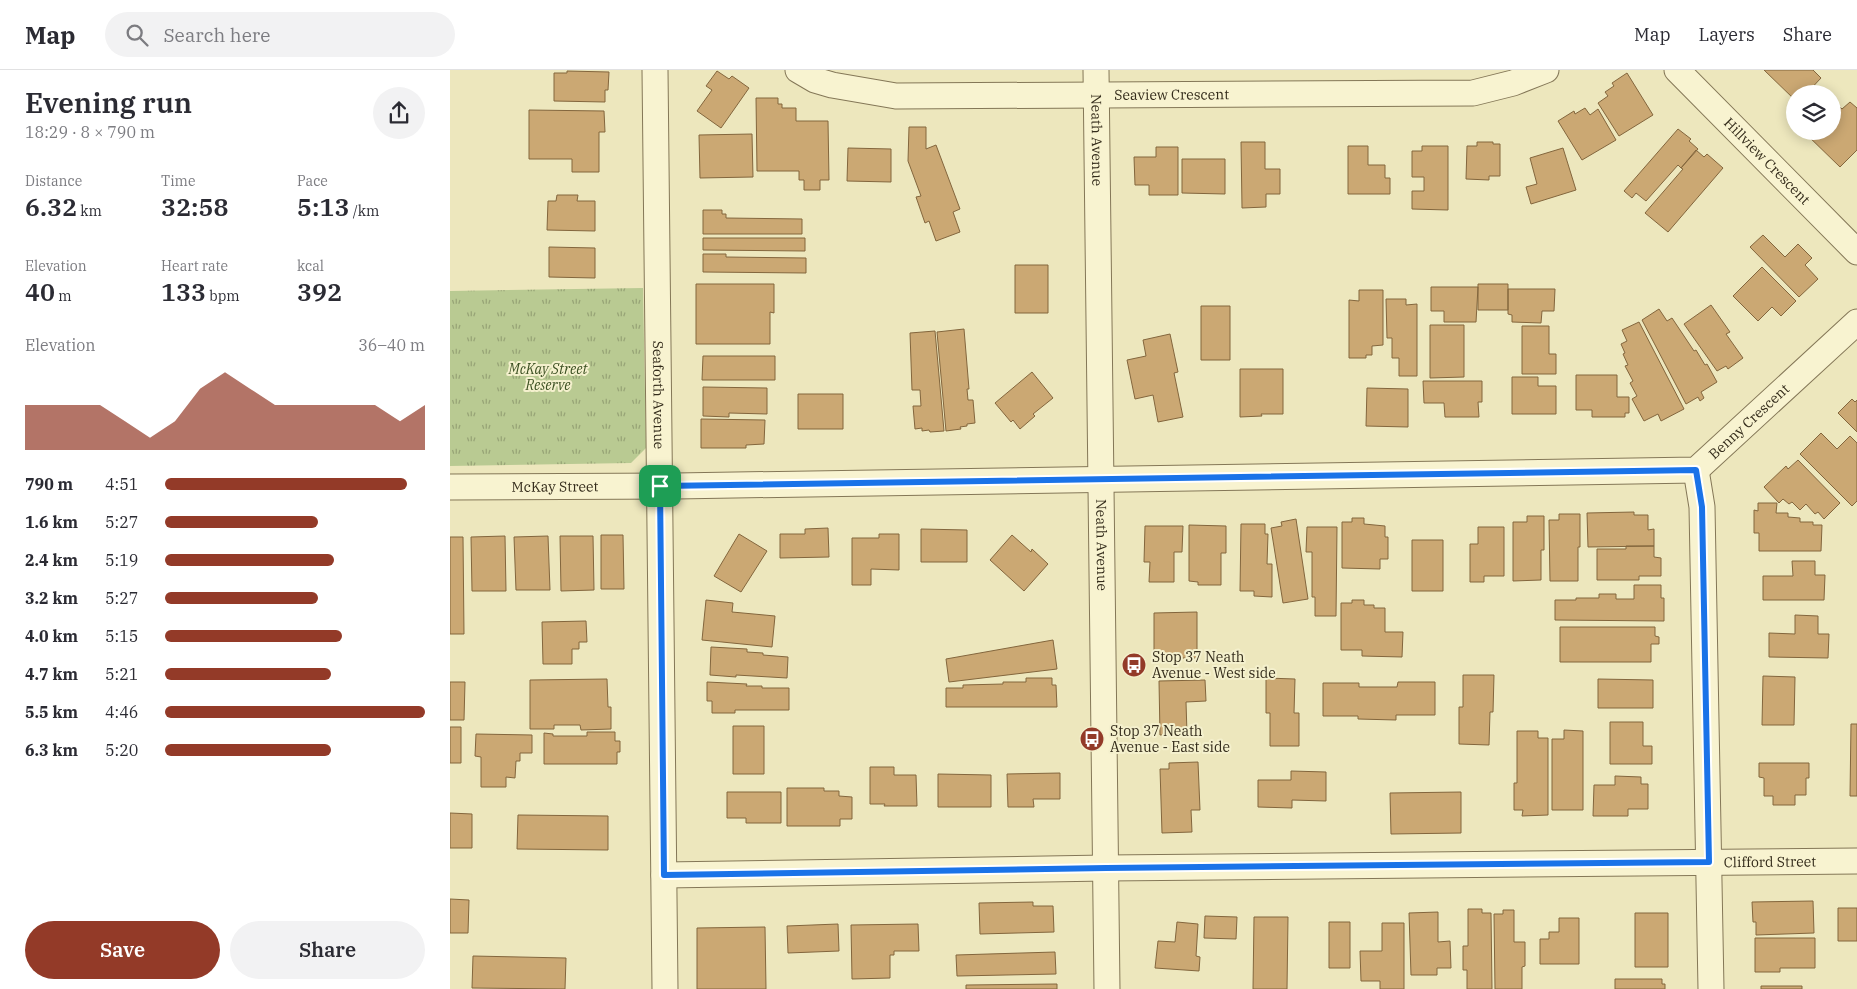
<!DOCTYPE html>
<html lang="en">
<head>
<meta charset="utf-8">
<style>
	:root { --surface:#fff; --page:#f2f2f3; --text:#2b2b33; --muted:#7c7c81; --line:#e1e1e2; --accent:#933a28 }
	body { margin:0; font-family:"IBM Plex Serif",serif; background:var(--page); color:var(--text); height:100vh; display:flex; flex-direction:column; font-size:19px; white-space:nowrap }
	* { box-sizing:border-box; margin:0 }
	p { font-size:16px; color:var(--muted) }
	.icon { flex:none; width:28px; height:28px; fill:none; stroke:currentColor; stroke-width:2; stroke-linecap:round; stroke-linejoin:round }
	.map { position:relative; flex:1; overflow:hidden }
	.details { display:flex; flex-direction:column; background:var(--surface); width:450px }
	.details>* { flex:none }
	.controls { position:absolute; left:1336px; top:15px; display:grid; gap:10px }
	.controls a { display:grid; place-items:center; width:55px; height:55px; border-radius:50%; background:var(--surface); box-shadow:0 2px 12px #0003; font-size:25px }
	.pin { position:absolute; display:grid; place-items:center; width:42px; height:42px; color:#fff; margin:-21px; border-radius:10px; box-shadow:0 2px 8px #0006 }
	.round { display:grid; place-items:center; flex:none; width:52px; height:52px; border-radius:26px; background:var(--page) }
	.head { display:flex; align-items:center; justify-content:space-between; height:85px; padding:0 25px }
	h1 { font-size:28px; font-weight:600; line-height:38px }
	.stats { display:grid; grid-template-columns:repeat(3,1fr); gap:8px; height:85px; padding:5px 25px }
	.stats div { display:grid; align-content:center }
	.stats b { font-size:25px; font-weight:600 }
	.stats small { font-size:14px; font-weight:400 }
	.stats p { font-size:14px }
	.chart { height:140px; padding:10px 25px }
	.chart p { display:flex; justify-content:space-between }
	.chart svg { width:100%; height:90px; margin-top:5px; fill:var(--accent); opacity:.7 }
	.cta { display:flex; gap:10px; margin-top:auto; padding:10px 25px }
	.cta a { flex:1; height:58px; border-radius:30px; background:var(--accent); color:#fff; font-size:20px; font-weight:600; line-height:58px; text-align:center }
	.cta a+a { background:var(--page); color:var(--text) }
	ul { padding:0 25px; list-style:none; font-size:16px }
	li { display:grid; grid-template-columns:80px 60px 1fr; align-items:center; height:38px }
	li i { height:12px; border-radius:6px; background:var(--accent) }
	header { display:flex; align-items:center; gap:30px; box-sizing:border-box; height:70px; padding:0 25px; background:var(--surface); border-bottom:1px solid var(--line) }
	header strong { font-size:24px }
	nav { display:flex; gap:28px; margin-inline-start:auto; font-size:18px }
	.search { width:350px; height:45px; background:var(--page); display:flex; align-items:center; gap:12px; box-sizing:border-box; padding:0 18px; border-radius:28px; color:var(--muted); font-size:19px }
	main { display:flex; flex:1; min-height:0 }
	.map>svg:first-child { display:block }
</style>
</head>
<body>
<header>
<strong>Map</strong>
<div class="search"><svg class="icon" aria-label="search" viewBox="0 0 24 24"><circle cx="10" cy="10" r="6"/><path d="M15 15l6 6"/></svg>Search here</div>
<nav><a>Map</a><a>Layers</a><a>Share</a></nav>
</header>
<main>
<section class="details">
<div class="head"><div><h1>Evening run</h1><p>18:29 · 8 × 790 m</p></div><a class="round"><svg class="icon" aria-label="share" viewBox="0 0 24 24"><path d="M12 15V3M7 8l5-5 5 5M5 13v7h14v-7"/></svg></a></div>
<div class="stats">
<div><p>Distance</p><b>6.32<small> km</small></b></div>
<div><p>Time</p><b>32:58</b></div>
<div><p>Pace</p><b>5:13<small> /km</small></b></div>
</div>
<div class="stats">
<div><p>Elevation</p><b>40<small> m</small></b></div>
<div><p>Heart rate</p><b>133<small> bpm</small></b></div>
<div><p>kcal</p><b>392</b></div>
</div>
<div class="chart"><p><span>Elevation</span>36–40 m</p>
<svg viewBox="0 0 160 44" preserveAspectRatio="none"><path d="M0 44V22L10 22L20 22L30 22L40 30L50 38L60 30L70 14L80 6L90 14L100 22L110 22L120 22L130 22L140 22L150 30L160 22V44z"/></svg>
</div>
<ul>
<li><b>790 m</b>4:51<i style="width:93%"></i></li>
<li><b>1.6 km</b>5:27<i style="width:59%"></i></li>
<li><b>2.4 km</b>5:19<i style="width:65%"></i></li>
<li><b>3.2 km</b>5:27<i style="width:59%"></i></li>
<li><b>4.0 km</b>5:15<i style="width:68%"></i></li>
<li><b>4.7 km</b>5:21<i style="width:64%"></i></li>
<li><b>5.5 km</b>4:46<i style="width:100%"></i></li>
<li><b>6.3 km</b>5:20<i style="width:64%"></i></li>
</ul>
<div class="cta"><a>Save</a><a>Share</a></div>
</section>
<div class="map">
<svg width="1407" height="919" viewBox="0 0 1407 919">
	<defs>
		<pattern id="park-tufts" width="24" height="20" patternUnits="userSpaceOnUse" patternTransform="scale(1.25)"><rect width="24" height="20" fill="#b9ca92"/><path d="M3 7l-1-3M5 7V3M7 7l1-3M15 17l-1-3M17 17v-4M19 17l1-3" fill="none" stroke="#97a476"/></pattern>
	</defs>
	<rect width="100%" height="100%" fill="#ede7bd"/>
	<path fill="url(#park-tufts)" d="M193,218L196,378L181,393L0,396V221Z"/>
	<path fill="#cba873" stroke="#83663d" d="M1314,0H1363L1371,8L1356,24H1345V30Z
		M117,1L159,2L158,20H155V32L104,31V3H117Z
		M267,1L279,9L282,6L299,18L271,58L247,41L262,20L256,16Z
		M1177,3L1203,45L1169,66L1148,33L1158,26L1155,22L1164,16L1162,13Z
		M306,28H328V34H332V38H346V51H378L379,110H370V120H354V110H349V101H307Z
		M1382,30L1392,39L1400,32L1407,38V80L1390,97L1353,61H1382Z
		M1135,38L1140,45L1148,39L1166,70L1132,90L1108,51L1124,41L1125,44Z
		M79,40L154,41L155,62H149V102H122V89H79Z
		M459,57H476V79L486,75L510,139L503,142L510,162L486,171L479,151L475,153L466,127L471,126L458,91Z
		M1228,59L1241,69L1239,71L1248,79L1231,98L1228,95L1196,131L1186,123L1182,128L1174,121Z
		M302,64L303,107L250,108L249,65Z
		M791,72H815V99H830V124H816V137L792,138Z
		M1027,72H1043V74H1050V106H1039V110L1016,109L1017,76H1027Z
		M898,76H918V95H935V108H940V124H898Z
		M972,76H998V140L962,139V121H974V107H962V81H972Z
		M706,77H728V125H699V115H685L684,87H706Z
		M398,78L441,79V112L397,111Z
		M1113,78L1126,120L1081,134L1076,117L1087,114L1080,88Z
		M1246,80L1254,87L1257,84L1273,98L1218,162L1195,143L1233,99L1231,98Z
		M732,89H775V124L732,123Z
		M107,125H128L127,131H145V161L97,160L98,131H106Z
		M253,140H272V144H276V148L352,149V164H253Z
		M1313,165L1335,187L1348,174L1362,188L1355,195L1368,209L1349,227L1300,177Z
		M253,168H355V181L253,180Z
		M99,177L145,178V208L99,207Z
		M253,184H276V187L356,188V203L253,202Z
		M565,195H598V243H565Z
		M1312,197L1346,231L1331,246L1322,237L1308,251L1283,226Z
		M246,214H324V243L320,242V274H246Z
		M1028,214H1058V240H1028Z
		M981,217H1028L1026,252H994V241H981Z
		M1058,219H1105L1104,241H1092L1091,253L1062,252V245L1058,244Z
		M909,220H933V275L922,276V285H916V288H899V230L909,231Z
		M936,229H956V235L967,234V306H949V288H942V268H937Z
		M1261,235L1280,262L1276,264L1293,288L1278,299L1276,296L1267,301L1234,254Z
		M751,236H780V290H751Z
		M1209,239L1217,251L1222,248L1244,281L1246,280L1255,295L1257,294L1267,312L1251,322L1254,328L1250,331L1248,327L1236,334L1192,250Z
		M1189,252L1234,339L1211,351L1208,344L1194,351L1182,329L1187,326L1180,313L1183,311L1175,296L1178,295L1173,284L1175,283L1171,274L1177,271L1172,260Z
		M980,255H1014V307L980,308Z
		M1072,256H1099V284H1106V304H1072Z
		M514,259L519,319H517L518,330H523L525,353L517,354V356L510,357L511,359L496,361L487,262Z
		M485,261L494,361L480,362L479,360L472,361V358L465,359L463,336H471L470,320H462L460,263Z
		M720,264L728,302L724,303L733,347L708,352L703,325L685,329L677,290L696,286L693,270Z
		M253,286H325V310H252Z
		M790,299H833V344H811L812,346L790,347Z
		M582,302L603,328L583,344L585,346L570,359L563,350L561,352L545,333Z
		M1126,305H1167V327H1179V343H1175V347H1142V340H1126Z
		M1062,307H1088V316H1106V344H1062Z
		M973,311H1032V332H1028L1029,347H995L994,333H974Z
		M253,317L317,318V344L279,343V347L253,346Z
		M917,318L958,319V357L916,356Z
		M348,324H393V359H348Z
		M1402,329L1405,332L1407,330V362L1388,343Z
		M251,349L315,350L314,374L296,375V378H251Z
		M1371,363L1387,379L1400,366L1407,373V431L1402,436L1350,384Z
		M1348,390L1390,433L1374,449L1368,442L1365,444L1356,434L1350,440L1342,432L1339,434L1333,429L1329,433L1314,417L1336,396L1338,399Z
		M1308,433H1327L1326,443H1338V447L1350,448V452H1363V455H1372L1371,481H1309V463H1304V440L1308,441Z
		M1184,442V445H1198V460L1204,459V476L1138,477L1137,443Z
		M1109,444H1130V477H1128V511H1100L1099,450H1109Z
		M1077,446H1094V480H1091V510L1063,511V452H1077Z
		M902,448H914V454L935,456V467H938V489H930V499L892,498V452H902Z
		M846,449L858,529L833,533L821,458L832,456L831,452Z
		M791,454H815V464H818L817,494H822V527L804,526V521H790Z
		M739,455L776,456V483H771V515H748V512L739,511Z
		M695,456H733L732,482H724V512H699L700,492H694Z
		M857,457H887L886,546H865V527H862V482H856Z
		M1028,457H1054V506H1034V512H1020V474H1028Z
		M378,458L379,487L330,488V464H355V459Z
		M471,459L517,460V492H471Z
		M289,464L317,481L291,522L264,506Z
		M429,464H449V500L421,499V515H402V468H429Z
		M151,465H173L174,519H151Z
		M562,465L581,482L582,479L598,494L574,521L540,490Z
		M55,466L56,521H22L21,467Z
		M98,466L100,520H66L64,467Z
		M110,466H143L144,520L111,521Z
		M0,467H13L14,564H0Z
		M962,470H993V521H962Z
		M1176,476H1204V487L1211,488V506H1189V510H1147V479H1176Z
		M1342,491H1365V505H1375L1374,530H1313V506H1343Z
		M1184,515H1211V528H1214V551L1105,550V530H1126V528H1149V524H1166V529H1184Z
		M256,530L283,533L282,542L325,546L322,577L252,570Z
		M902,530H914V535H924V538H935V562H953L952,587L912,586V580H891V533H902Z
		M747,542V588H704V543Z
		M1345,545L1368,546V564H1379L1378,588L1319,587V563L1345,564Z
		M136,551L137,572H129V579H122V594H93L92,552Z
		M1110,557H1205V566L1209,567V574H1201V592H1110Z
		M603,570L607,599L499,612L496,589Z
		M261,577L297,579V582L313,583V585L338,587L337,608L286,605V607L260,605Z
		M1013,605H1044L1043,642H1040L1039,675L1009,674V637H1013Z
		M1313,606L1345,607L1344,655H1312Z
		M576,608H602V615H606L607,637H496V618H513V615L553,614V612H576Z
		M816,608L845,609L844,643H849V676H820V643H816Z
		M157,609L158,637H161V659L131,660L130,655H104V659H80V610Z
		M1148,609L1203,610V638H1148Z
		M755,610L756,631L736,632L737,664L710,665L709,611Z
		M0,612H15L14,650H0Z
		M257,612L297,614L296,616H312V618H339V640H285V643H262V631H257Z
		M948,612H985V645H946V650L908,649V646H873V613H909V617H947Z
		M1160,652H1193V676H1202V694H1160Z
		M1401,654H1407V726H1400Z
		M283,656H314V704H283Z
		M0,657H11V693H0Z
		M1114,660L1133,661V740H1102V669H1114Z
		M1067,661H1088V668H1098V745L1072,746L1073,740H1064V713H1067Z
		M137,662H165V671H170V682H167V694H94V663L103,664V666H137Z
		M26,664L82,665V683H70V691H66L65,708L56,707V717H31V687L25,686Z
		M748,692L750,740H741L742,762L712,763L710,699H719V693Z
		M1309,693H1359V708H1356V725H1345V735H1323V726H1314V708L1309,707Z
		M420,697H444V705H466L467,736H434L435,734H420Z
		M841,701L876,702V731L842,730V738L808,737V710H841Z
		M610,703V729H583L584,737H558L557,704Z
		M488,704L541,705V737H488Z
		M1165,706L1191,707V714H1198V739H1178V746H1143L1144,715H1165Z
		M337,718H374V721H389V726L402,727V749H390V756H337Z
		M277,722H331V753H296V748H277Z
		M1011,722V763L941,764L940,723Z
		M0,743L22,744V778H0Z
		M68,745L158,746V780L67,779Z
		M0,829L19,830L18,863H0Z
		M1363,831L1364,863L1306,865V852H1303L1302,832Z
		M583,832V836H603L604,862L530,864L529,833Z
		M1388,838H1407V871H1388Z
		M1018,839H1032V843H1041L1042,919H1017V900H1013V876H1018Z
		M1053,840H1064V872H1075V896L1072,897V919H1045L1044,844H1053Z
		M988,842V872L1000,871L1001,898H987V905H961L959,843Z
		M1185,843H1218V897H1185Z
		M755,846L787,847L786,869L754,868Z
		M804,847H838L837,919H803Z
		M1109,848H1129V894H1090V869H1099V862H1109Z
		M727,852L748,854L746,886L750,887L749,901L705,898L708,871L725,872Z
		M879,852H900V898H879Z
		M932,853H954V919H930V911H911L910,881H932Z
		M388,854L389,881L338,883L337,856Z
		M468,854L469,881H444V885H440V908L402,909L401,855Z
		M315,857L316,919H247V858Z
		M1305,868H1365V898H1330V902H1305Z
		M605,882L606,904L507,906L506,885Z
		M23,886L116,888L115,919L22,918Z
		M1165,909H1212V914H1215V919H1165Z
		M607,914V919H516V915Z
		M1311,916H1352V919H1311Z"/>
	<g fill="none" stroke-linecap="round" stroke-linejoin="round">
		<defs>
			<g id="street">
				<path id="s1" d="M205,0L215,919"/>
				<path id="s2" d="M348,0L365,10L382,15L446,26L1023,23L1063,13L1096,0"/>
				<path id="s3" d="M646,0L657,919"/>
				<path id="s4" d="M1227,0L1407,182"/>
				<path d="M1246,400L1252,437L1261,919"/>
				<path id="s5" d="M0,417L226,416L1246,400L1407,252"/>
				<path id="s6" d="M214,805L656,798L1407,791"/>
			</g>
		</defs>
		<use href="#street" stroke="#847757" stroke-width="27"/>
		<use href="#street" stroke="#f8f3d0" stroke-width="25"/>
	</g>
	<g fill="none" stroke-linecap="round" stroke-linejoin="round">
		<defs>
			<path id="route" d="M1246,400L1252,437L1259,792L656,798L214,805L210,416Z"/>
		</defs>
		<use href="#route" stroke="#fff" stroke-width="10"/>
		<use href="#route" stroke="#1a73e8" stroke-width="6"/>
	</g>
	<defs>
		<symbol id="bus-disc" viewBox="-11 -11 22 22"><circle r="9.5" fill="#933a28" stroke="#f4f0cd"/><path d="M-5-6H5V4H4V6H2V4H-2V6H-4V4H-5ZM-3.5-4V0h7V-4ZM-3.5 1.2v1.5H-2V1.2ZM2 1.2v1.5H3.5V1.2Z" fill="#fff"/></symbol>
	</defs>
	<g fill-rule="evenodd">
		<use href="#bus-disc" x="670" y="581" width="28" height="28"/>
		<use href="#bus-disc" x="628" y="655" width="28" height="28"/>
	</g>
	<g text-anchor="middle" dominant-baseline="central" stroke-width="4" stroke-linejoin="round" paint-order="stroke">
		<g font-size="14" fill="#342c1b" stroke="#f4f0cd">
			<text stroke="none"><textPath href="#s2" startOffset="378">Seaview Crescent</textPath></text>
			<text stroke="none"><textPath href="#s3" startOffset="70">Neath Avenue</textPath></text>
			<text stroke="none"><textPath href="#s4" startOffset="128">Hillview Crescent</textPath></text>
			<text stroke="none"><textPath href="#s1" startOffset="325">Seaforth Avenue</textPath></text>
			<text stroke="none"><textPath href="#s5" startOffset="1318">Benny Crescent</textPath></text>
			<text stroke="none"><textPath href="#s5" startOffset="105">McKay Street</textPath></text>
			<text stroke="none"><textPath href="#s3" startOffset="475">Neath Avenue</textPath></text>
			<text stroke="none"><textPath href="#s6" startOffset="1106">Clifford Street</textPath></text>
		</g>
		<g font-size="14" font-style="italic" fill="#3c5022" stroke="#f4f0cd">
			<text x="98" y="299">McKay Street<tspan x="98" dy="16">Reserve</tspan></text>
		</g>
		<g font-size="14" fill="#342c1b" stroke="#f4f0cd" text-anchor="start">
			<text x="702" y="587">Stop 37 Neath<tspan x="702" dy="16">Avenue - West side</tspan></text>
			<text x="660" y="661">Stop 37 Neath<tspan x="660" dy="16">Avenue - East side</tspan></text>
		</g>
	</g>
</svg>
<div class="controls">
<a><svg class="icon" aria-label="layers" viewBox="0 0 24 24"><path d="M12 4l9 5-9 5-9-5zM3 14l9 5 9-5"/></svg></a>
</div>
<div class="pin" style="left:210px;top:416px;background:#1e9e55"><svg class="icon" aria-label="arrive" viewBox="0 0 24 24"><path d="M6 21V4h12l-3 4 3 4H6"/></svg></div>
</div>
</main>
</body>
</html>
